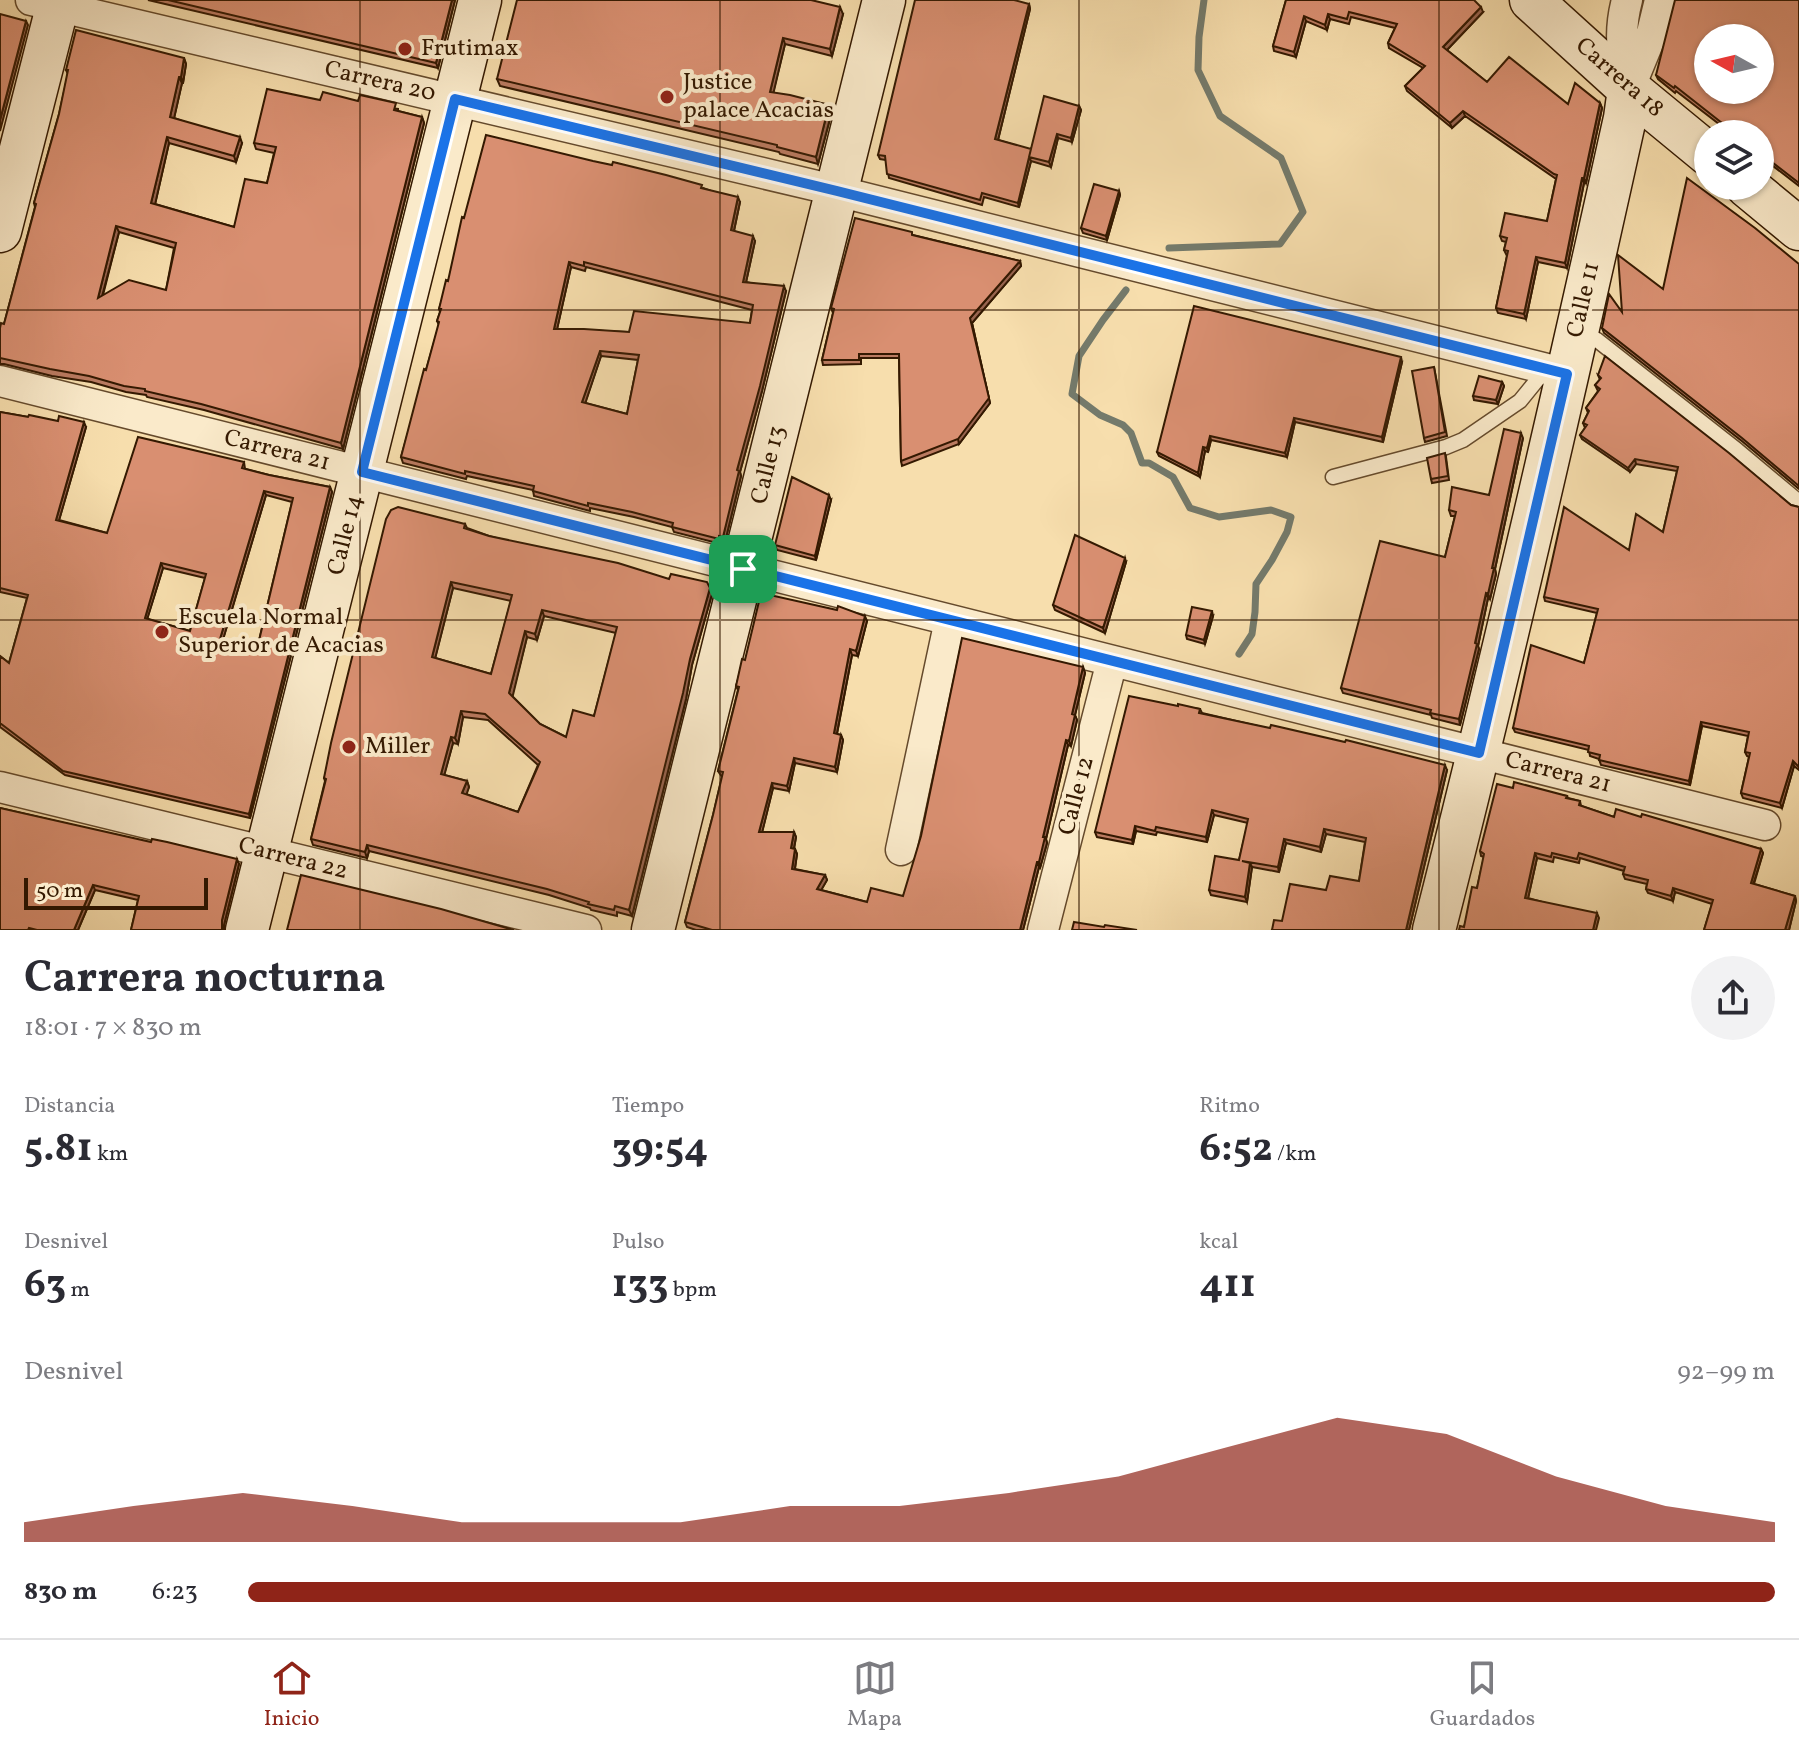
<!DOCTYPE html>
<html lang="es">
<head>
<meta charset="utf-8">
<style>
	:root { --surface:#fff; --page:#f2f2f3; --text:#2b2b33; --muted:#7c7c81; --line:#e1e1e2; --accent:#8f2418 }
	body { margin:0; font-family:Vollkorn,serif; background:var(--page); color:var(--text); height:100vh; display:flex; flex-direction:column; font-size:30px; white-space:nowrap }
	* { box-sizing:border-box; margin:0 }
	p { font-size:26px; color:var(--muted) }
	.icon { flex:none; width:44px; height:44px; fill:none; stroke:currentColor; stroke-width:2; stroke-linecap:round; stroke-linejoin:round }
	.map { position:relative; height:930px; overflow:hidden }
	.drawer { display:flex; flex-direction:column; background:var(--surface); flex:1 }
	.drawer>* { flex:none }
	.needle { width:52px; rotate:278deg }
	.controls { position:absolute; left:1694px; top:24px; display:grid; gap:16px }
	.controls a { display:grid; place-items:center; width:80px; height:80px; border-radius:50%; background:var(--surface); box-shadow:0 2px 6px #0004; font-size:40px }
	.scale { position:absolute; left:24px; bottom:20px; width:184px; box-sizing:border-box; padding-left:8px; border:4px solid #341901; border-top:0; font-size:22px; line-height:28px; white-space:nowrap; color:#341901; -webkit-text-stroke:6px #faeaca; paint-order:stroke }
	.pin { position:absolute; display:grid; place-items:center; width:68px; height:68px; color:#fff; margin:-34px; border-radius:16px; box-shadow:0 4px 12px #0006 }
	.round { display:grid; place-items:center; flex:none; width:84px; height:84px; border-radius:42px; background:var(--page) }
	.overview { display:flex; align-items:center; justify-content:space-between; height:136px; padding:0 24px }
	h1 { font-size:44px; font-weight:700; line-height:60px }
	.stats { display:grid; grid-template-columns:repeat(3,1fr); gap:12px; height:136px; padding:8px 24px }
	.stats div { display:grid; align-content:center }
	.stats b { font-size:40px; font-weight:700 }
	.stats small { font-size:22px; font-weight:400 }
	.stats p { font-size:22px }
	.chart { height:224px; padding:16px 24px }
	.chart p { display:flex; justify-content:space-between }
	.chart svg { width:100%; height:144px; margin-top:8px; fill:var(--accent); opacity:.7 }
	ul { padding:0 24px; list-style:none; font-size:26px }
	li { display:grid; grid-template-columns:128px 96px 1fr; align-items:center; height:60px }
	li i { height:20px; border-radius:10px; background:var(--accent) }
	.tabs { display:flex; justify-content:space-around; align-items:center; height:112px; border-top:2px solid var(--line); background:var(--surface); font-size:22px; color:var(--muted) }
	.tabs a { display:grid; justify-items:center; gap:4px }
	.tabs .on { color:var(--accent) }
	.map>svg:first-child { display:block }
</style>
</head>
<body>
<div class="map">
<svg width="1799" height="930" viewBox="0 0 1799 930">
	<rect width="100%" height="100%" fill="#f7dead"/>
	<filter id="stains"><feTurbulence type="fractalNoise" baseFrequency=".0025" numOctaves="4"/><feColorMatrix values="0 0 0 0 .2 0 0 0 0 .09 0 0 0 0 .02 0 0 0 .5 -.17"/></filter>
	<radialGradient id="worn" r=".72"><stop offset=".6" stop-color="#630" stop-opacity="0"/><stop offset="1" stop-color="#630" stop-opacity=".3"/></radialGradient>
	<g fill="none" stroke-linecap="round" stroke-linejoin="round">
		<path stroke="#747a6b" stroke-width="7" d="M1169,248L1280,244L1303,212L1281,158L1220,116L1198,70L1199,37L1204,0
			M1126,290L1103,320L1079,356L1072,394L1100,415L1123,425L1131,433L1142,463H1149L1173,477L1190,508L1219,517L1271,510L1291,517L1287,532L1272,560L1256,584L1255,612L1252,634L1239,654"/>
		<defs>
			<path id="lane" d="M1582,332L1597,340L1737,450L1799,502
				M1333,477L1446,447L1463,440L1520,401L1546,369"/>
			<path id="street" d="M31,0L813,185L1567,374
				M1627,0C1618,34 1623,55 1629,89
				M1629,89L1652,33L1660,0
				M0,381L1765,825
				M0,787L586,930
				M901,850L950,620
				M1043,930L1112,661"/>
			<path id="secondary" d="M1531,0L1629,89L1708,154
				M1747,186L1799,229
				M0,231L59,0
				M247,930L480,0
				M653,930L884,0
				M1434,930C1503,660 1565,389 1625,118L1629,89"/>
		</defs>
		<use href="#lane" stroke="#654a2c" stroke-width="17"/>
		<use href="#street" stroke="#654a2c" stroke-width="33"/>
		<use href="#secondary" stroke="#341901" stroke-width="45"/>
		<use href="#lane" stroke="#faeaca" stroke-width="14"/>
		<use href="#street" stroke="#faeaca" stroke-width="30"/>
		<use href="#secondary" stroke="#faeaca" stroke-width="42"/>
	</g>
	<path fill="#bb7b61" stroke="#341901" stroke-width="2" fill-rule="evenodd" d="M148,0H455L438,68Z
		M1286,0L1483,12L1447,50L1487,82L1568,104L1600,103L1602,108L1586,183H1584L1567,268L1538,262L1526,319L1498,313L1496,308L1507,256L1504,250L1506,242L1502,241L1500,236L1547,221L1556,179L1465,116L1452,128L1407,91L1405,86L1423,68L1389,48L1388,43L1395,28L1351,17L1349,24L1330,19L1327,30L1306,21L1296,57L1274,51L1273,46Z
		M1799,0V186L1760,156V134H1732L1676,91L1675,93L1658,79L1656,75Z
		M1029,4L1030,9L998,140L1031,150L1079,106L1081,110L1072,142L1058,138L1051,167L1031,161L1019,207L984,197L982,205L889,178L886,160L880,159L878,155Z
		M843,14L832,56L785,44L773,93L829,105L832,111L818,164L780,154L779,152L500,86L497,79Z
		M184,58L186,64L183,83H182L174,118L242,143L236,162L169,143L155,204L234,227L267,183L274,153L256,149L254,143L320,100L398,109V111L422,117L424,123L343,449L204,410L147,397L146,395L126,392L91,382L52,376L4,364H0V328L4,324L35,207L34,203L59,114L68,74L66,70ZM119,232L174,248L166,290L103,295Z
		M703,188L740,202L734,231L755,241L746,282L786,291L762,391L740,472L741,476L725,542H721V544L674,532L672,527L634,517L590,508V511L534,496L533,490L467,476L466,479L403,463L401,457L439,325L437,321L440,312L439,309L448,281ZM571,267L585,271L586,267L752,310L750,323L629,332L557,329ZM601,356L638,360L627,414L585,403Z
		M1119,191L1120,195L1107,240L1083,233L1081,228Z
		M913,235L1020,261L1021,266L972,323L990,403L959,444L902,466L901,461L899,358H861V364L823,365L822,360L833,313L831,308Z
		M1799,264V489L1743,442L1604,333L1602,328L1622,312L1663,289Z
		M1402,362L1383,442L1295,422L1287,457L1211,440L1208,452L1205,451L1200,477L1159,456L1157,452Z
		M1434,367L1447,436L1425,442L1424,438Z
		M1598,375L1791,505L1799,507V770L1794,766L1782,808L1743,798L1741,793L1749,757L1747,756L1745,752L1748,736L1702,726L1690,785L1601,765L1599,759L1590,756L1589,750L1515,732L1513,728L1584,663L1597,613L1545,601L1544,597L1663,532L1677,471L1636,464L1630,472L1582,439L1580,435L1585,428L1583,423L1588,413L1586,408L1598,391L1595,385L1600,380Z
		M1502,382L1504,386L1498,404L1474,400L1473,396Z
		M0,412L86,427L59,520L107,533L244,462L245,469L269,475L330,487L332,492L250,818L65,775L0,727V656L9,663L27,598L0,592ZM266,495L292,502L257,649L223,639ZM163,568L205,578L190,631L147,619Z
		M1523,438L1495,569L1496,574L1490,599L1488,598L1478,646L1479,649L1460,725L1432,718L1431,715L1343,693L1341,688L1445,557L1455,516H1451L1449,510L1489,495Z
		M1446,457L1449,480L1432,483L1431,479Z
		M831,500L816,560L777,550L775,545Z
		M465,524L467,528L489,536L712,594L692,665L686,699L632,916L617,912V916L591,910L590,908L549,895L369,851L367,858L313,845L311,839L325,781L324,778ZM453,588L511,601L491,674L435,658ZM544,616L616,633L594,716L566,737L540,724L512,696L527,637L537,640ZM463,717L488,720L538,765L518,812L466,794L469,787L467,781L444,775L453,743L458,744Z
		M1126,562L1105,633L1055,610L1053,605Z
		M1213,616L1205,644L1187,639L1186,635Z
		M867,621L858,656L852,655L837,734L841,735L843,740L837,772L795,763L789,791L773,788L762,832H794L796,837L794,849H795L797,854L795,869L825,875L827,880L821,890L867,902L903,896L1083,667L1085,673L1075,715L1077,720L1071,746L1068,745L1046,839L1047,843L1040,868L1039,867L1023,930H696L687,927L685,922L713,815L722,777L718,771L738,690L736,686L745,660Z
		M1178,706L1200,709L1202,713L1447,770L1409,930H1272L1282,921L1326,890L1359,881L1365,842L1326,834L1321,852L1286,843L1279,872L1252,867L1247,902L1211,895L1209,890L1239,860L1248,823L1214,815L1207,842L1157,832L1156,835L1136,831L1133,844L1097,837L1095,832Z
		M1513,788L1567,796L1568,798L1580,801L1581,806L1614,817H1641L1761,849L1763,853L1754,884L1795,896L1796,901L1789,930H1704L1712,904L1675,892L1673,901L1648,893L1646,889L1647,884L1625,879L1623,874L1624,871L1580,858L1579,863L1554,857L1553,862L1537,858L1528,898L1599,918L1464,927L1477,888L1484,857L1481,856L1480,851Z
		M0,808L239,864L224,925V930H131L138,900L95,890L78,930H0Z"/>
	<path fill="#98644f" stroke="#341901" stroke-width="2" d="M452,0H455L438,68L436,63Z
		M1029,4L1030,9L997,144L995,139Z
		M840,7L843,14L832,56L830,49Z
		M1481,7L1483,12L1445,52L1443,47Z
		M1328,14L1330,19L1327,30L1325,25Z
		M1304,16L1306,21L1296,57L1294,52Z
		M26,21L28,25L0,131V120Z
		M783,38L785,44L772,99L770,92Z
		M184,58L186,64L183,83L181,77Z
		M179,77L182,83L173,123L170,117Z
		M1600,103L1602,108L1586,183L1584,178Z
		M829,105L832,111L818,164L816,157Z
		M1079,106L1081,110L1072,142L1071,138Z
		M1463,111L1465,116L1452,128L1450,123Z
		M422,117L424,123L343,449L341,443Z
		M1057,134L1058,138L1051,167L1049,162Z
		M167,137L169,143L154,209L151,203Z
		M240,137L242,143L236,162L234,156Z
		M1031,149L1029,157L1031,161L1019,207L1018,203Z
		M1582,178L1584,183L1567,268L1565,263Z
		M1119,191L1120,195L1107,240L1106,236Z
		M738,197L740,202L733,235L731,230Z
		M116,226L119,232L100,304L98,298Z
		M753,236L755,241L745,287L743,282Z
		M1536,257L1538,262L1526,319L1524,314Z
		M1020,261L1021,266L972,323L990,403L959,444L958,439L970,318Z
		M569,262L571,267L556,334L554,329Z
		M784,286L786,291L762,391L740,472L741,476L725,542L723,537L737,470Z
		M600,351L601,356L584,407L582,402Z
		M1401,357L1402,362L1383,442L1382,437Z
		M1502,382L1504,386L1498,404L1496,400Z
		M1294,418L1295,422L1287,457L1285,453Z
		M84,422L86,427L58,524L56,520Z
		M1521,433L1523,438L1495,569L1496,574L1490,599L1488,594L1492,568Z
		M1210,436L1211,440L1208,452L1207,448Z
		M1203,447L1205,451L1200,477L1198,473Z
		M1635,459L1636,464L1630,472L1628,468Z
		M330,487L332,492L250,818L249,814Z
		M264,491L266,495L222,643L220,639Z
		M829,495L831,500L816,560L815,556Z
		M1125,558L1126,562L1105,633L1103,628Z
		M161,563L163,568L146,623L145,618Z
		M451,582L453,588L434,663L432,657Z
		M710,588L712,594L692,665L686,699L632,916L629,910L690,659Z
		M1486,593L1488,598L1478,646L1479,649L1460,725L1459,719Z
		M542,610L544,616L537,640L535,634Z
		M1212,611L1213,616L1205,644L1204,640Z
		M865,616L867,621L858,656L856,651Z
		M525,631L527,637L512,699L509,693Z
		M850,649L852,655L836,738L834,733Z
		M1083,667L1085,673L1075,715L1077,720L1071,746L1069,741L1072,714Z
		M461,711L463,717L458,744L455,738Z
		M1701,722L1702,726L1690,785L1689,781Z
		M841,735L843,740L837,772L835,767Z
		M451,737L453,743L443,780L441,774Z
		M1066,740L1068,745L1046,839L1047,843L1040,868L1039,862L1043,837Z
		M794,758L795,763L789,791L787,786Z
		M1793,761L1794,766L1782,808L1780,803Z
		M1445,765L1447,770L1409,930H1406Z
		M467,781L469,787L465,799L462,793Z
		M772,783L773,788L761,837L759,832Z
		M1212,810L1214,815L1207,842L1206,837Z
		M1135,826L1136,831L1133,844L1132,840Z
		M1324,829L1326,834L1321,852L1320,847Z
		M794,832L796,837L793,853L791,848Z
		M1284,839L1286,843L1279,872L1278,867Z
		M367,845L369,851L367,858L365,852Z
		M795,849L797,854L794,874L792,869Z
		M1761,849L1763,853L1752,888L1751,883Z
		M1535,853L1537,858L1527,903L1525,898Z
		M237,859L239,864L224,925V930H222V920Z
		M1037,862L1039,867L1023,930H1020Z
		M1250,863L1252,867L1247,902L1245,897Z
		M825,875L827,880L819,894L817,889Z
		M93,885L95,890L78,930H74Z
		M1673,888L1675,892L1673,901L1671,896Z
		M1795,896L1796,901L1789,930H1785Z
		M1597,913L1599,918L1596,930H1593Z"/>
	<path fill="#d98f71" stroke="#341901" stroke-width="2" fill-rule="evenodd" d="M168,0H452L436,63Z
		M517,0H811L840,7L830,49L783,38L770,92L790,95L829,105L816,157L777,147V145L497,79Z
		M915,0H1014L1029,4L995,139L1031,149L1018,203L982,193L980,200L887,174L885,156L878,155Z
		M1286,0H1474L1481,7L1443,47L1487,82L1509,57L1568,104L1575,83L1600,103L1584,178H1582L1565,263L1536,257L1524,314L1496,308L1508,251L1504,250L1507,238L1500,236L1505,213L1547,221L1557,175L1554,174L1463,111L1450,123L1405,86L1425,66L1388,43L1397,24L1349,12L1347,19L1328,14L1325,25L1304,16L1294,52L1273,46Z
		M1675,0H1799V183L1760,153V134H1736L1675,86L1674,88L1656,75ZM1708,38H1760V90H1708Z
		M0,14L26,21L0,120Z
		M76,30L184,58L181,77H179L170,117L240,137L234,156L167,137L151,203L234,227L245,179L267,183L276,147L254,143L267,89L320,100L323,92L358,101L360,95L396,103L394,110L422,117L341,443L201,404L145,391V389L124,386L89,376L50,369L0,358V328L1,323L4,324L36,204L34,203L59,114L68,70H66ZM116,226L176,243L166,290L129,280L98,298Z
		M1044,96L1079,106L1071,138L1057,134L1049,162L1029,157Z
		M486,135L593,161L612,165L613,162L666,175L702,185L701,188L738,197L731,230L753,236L743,282L784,286L760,386L737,470L739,471L723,537L719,536V539L672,527L673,523L632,512L588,503V506L533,491L534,486L465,471V474L401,457L424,369L426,370L439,322L437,321L441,309H439L446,280L448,281L462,217L464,218ZM569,262L584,266V262L753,305L750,323L634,311L629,332L584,329H554ZM600,351L639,355L627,414L582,402Z
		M1687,178L1755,228L1799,264V486L1742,438L1602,328L1609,294L1622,312L1618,255L1663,289Z
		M1094,184L1119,191L1106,236L1081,228Z
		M855,218L912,232V235L1020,261L970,318L989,398L958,439L901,461L899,354H859V360H822L834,309L831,308Z
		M1194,306L1401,357L1382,437L1294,418L1285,453L1210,436L1207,448L1203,447L1198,473L1157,452Z
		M1605,356L1729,453L1791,505L1799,507V767L1793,761L1780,803L1741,793L1750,753L1745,752L1749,732L1701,722L1689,781L1599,760L1600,755L1588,752L1589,746L1513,728L1531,645L1584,663L1598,609L1544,597L1564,507L1629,550L1636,514L1663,532L1678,467L1635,459L1628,468L1580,435L1587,425L1583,423L1589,411L1586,408L1600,389L1595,385L1601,378L1598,375Z
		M1434,367L1445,432L1424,438L1412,371Z
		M1479,376L1502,382L1496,400L1473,396Z
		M0,412L28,417L29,415L58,421L59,416L84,422L56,520L107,533L138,437L244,462L242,468L269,475L330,487L249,814L63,771L0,723V656L9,663L28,595L0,588ZM264,491L293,498L257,649L220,639ZM161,563L206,574L190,631L145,618Z
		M1504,429L1521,433L1492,568H1494L1488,594L1486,593L1475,643L1477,644L1459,719L1430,713L1431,710L1341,688L1380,541L1445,557L1456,512L1449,510L1452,487L1489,495Z
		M1445,453L1448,476L1431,479L1427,458Z
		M792,477L829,495L815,556L775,545Z
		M398,507L465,524L464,528L489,536L618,563L669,579L671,574L707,582L710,588L690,659L683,693L629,910L615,906L614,910L588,904L589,902L547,889L367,845L365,852L311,839L326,779L324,778L331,743L386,519L391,510ZM451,582L512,595L491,674L432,657ZM542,610L617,627L594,716L573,710L566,737L540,724L509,693L525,631L535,634ZM461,711L485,714L540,762L518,812L462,793L467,781L441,774L451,737L455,738Z
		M1075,535L1125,558L1103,628L1053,605Z
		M761,593L837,610L838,606L865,616L856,651L850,649L834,733L841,735L835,767L794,758L787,786L772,783L759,832H794L791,848L795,849L792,869L825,875L817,889L867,902L871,888L903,896L921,836L962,638L1083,667L1072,714L1075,715L1069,741L1066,740L1043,837H1045L1039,862H1037L1020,930H712L685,922L713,815L723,772L718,771L739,687L736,686L742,659L745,660Z
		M1192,607L1212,611L1204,640L1186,635Z
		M1129,696L1178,706V704L1200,709L1199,713L1270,728L1271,725L1345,742L1346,740L1445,765L1406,930H1272L1274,920L1282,921L1290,884L1326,890L1330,876L1359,881L1366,838L1324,829L1320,847L1284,839L1278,867L1242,861L1250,863L1245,897L1209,890L1215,856L1239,860L1248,819L1212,810L1206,837L1156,827L1155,831L1135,826L1132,840L1095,832Z
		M1514,782L1567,796L1566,798L1580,801L1579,805L1614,817L1616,809L1641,817L1642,814L1761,849L1751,883L1795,896L1785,930H1704L1713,900L1673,888L1671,896L1646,889L1648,880L1623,874L1625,867L1579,853L1577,859L1552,853L1551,857L1535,853L1525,898L1597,913L1593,930H1459L1460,926L1464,927L1472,887L1477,888L1484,854L1480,851L1497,784L1513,788Z
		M0,808L151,842L152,839L167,842L237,859L222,920V930H131L139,896L93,885L74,930H37L29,928L28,930H0Z
		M301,875L441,909L514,930H287Z
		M1074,922L1104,927L1105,925L1137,930H1072Z"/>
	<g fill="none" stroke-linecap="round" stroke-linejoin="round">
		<defs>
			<path id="route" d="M455,99L837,191L1567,374L1479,753L362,472Z"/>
		</defs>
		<use href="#route" stroke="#fff" stroke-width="16"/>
		<use href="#route" stroke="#1a73e8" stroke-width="10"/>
	</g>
	<path fill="none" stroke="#341901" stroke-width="2" stroke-opacity="0.55" d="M360,0V930M720,0V930M1079,0V930M1439,0V930M0,310H1799M0,620H1799"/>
	<g fill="#8f2418" stroke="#faeaca" stroke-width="3">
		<circle cx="405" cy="49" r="8"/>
		<circle cx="667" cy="97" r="8"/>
		<circle cx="162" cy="632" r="8"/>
		<circle cx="349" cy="747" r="8"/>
	</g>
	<g text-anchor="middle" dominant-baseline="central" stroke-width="8" stroke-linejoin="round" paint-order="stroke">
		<g font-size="24" fill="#341901" stroke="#faeaca" text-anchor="start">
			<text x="421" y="49">Frutimax</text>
			<text x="683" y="83">Justice<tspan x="683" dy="28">palace Acacias</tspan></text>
			<text x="178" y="618">Escuela Normal<tspan x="178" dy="28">Superior de Acacias</tspan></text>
			<text x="365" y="747">Miller</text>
		</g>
		<g font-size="24" fill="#341901" stroke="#faeaca">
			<text transform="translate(1619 78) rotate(41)">Carrera 18</text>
			<text transform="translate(380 82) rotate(13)">Carrera 20</text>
			<text transform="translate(1584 300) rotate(-77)">Calle 11</text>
			<text transform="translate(277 451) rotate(14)">Carrera 21</text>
			<text transform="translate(769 465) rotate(-76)">Calle 13</text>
			<text transform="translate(346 535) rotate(-76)">Calle 14</text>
			<text transform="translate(1558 773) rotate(14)">Carrera 21</text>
			<text transform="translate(1077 796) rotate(-75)">Calle 12</text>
			<text transform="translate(293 859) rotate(14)">Carrera 22</text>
		</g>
	</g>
	<rect width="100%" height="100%" filter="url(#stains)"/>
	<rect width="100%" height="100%" fill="url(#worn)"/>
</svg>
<div class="controls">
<a><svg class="needle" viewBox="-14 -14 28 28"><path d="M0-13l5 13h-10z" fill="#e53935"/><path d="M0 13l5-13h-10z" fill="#7c7c81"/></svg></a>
<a><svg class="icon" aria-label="layers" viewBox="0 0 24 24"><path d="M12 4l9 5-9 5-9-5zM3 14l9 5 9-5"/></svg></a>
</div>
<div class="scale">50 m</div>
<div class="pin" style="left:743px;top:569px;background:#1e9e55"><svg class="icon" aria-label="arrive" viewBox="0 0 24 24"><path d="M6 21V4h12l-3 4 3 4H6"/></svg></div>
</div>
<section class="drawer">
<div class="overview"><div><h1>Carrera nocturna</h1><p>18:01 · 7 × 830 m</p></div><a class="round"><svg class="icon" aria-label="share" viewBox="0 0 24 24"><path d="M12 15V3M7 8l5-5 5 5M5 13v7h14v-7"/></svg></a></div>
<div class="stats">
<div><p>Distancia</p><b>5.81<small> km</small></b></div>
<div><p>Tiempo</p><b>39:54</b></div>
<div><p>Ritmo</p><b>6:52<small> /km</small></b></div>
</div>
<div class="stats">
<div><p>Desnivel</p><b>63<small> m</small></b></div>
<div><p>Pulso</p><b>133<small> bpm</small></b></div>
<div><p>kcal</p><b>411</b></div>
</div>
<div class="chart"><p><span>Desnivel</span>92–99 m</p>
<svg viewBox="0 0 160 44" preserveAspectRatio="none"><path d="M0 44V38L10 33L20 29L30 33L40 38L50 38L60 38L70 33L80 33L90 29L100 24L110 15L120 6L130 11L140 24L150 33L160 38V44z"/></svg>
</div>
<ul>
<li><b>830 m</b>6:23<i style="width:100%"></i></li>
</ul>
</section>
<nav class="tabs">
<a class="on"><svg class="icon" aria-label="home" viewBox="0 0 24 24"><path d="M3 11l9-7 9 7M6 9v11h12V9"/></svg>Inicio</a>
<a><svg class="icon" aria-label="map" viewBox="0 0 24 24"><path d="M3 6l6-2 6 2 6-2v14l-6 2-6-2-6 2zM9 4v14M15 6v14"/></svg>Mapa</a>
<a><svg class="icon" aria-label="saved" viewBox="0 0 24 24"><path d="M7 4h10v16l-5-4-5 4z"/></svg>Guardados</a>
</nav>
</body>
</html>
